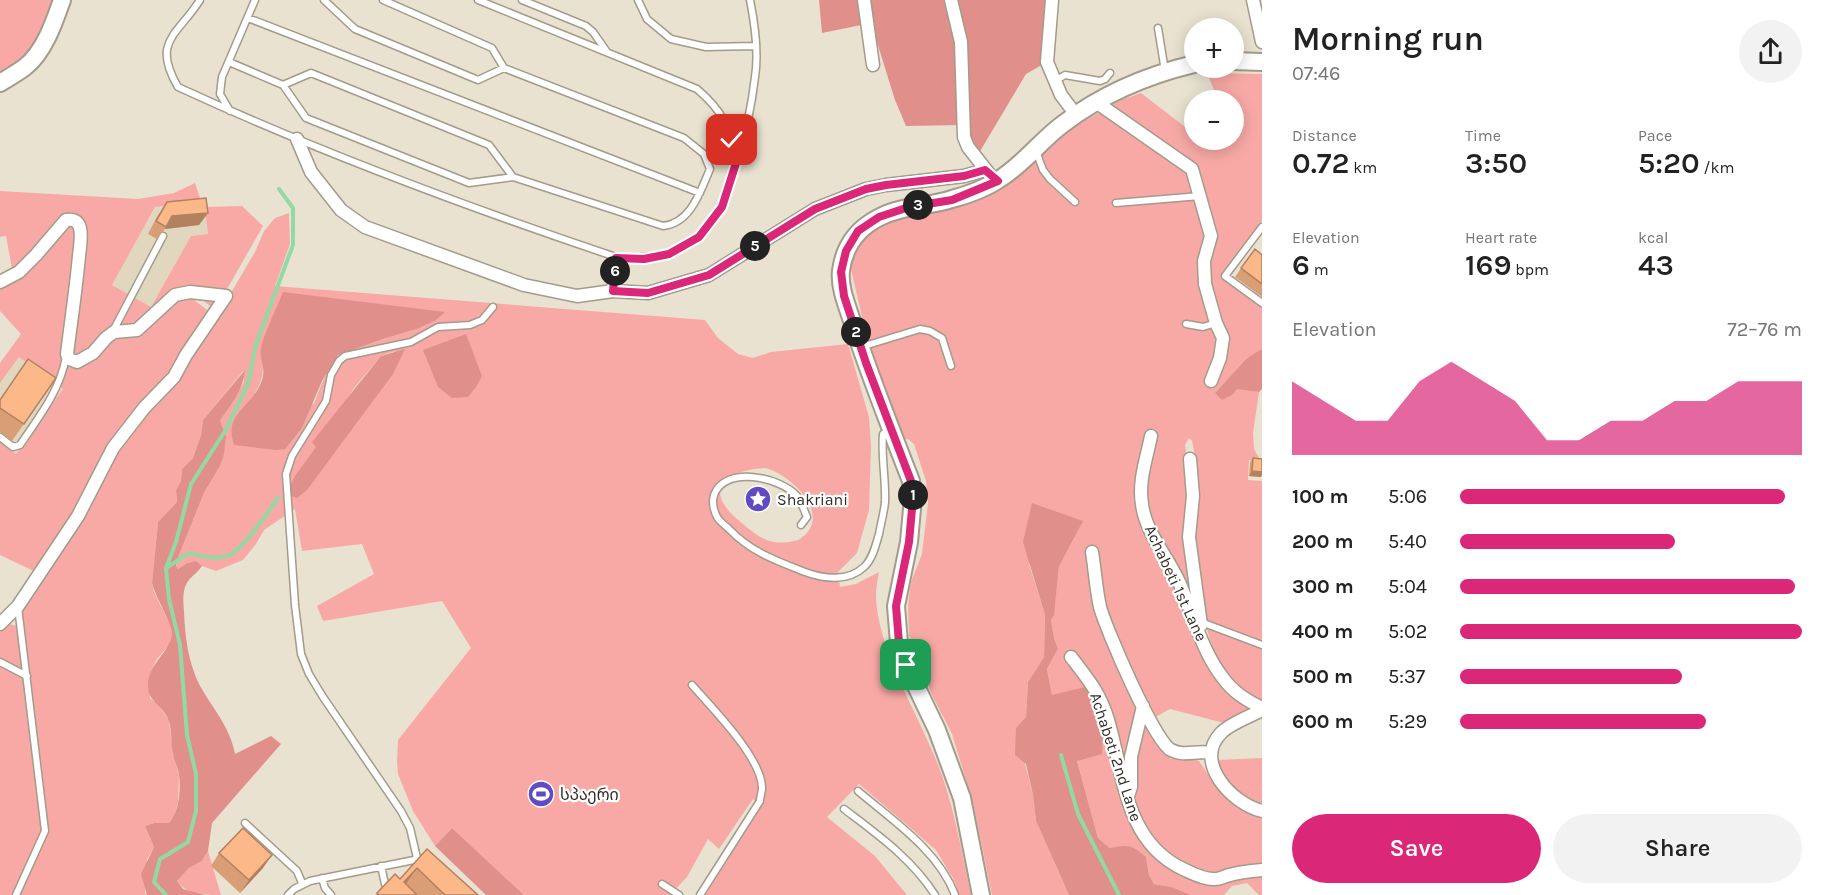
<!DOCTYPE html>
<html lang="en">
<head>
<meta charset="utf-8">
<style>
	:root { --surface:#fff; --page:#f2f2f2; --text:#222; --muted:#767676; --accent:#db2777 }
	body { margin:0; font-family:Karla,"Noto Sans Georgian",sans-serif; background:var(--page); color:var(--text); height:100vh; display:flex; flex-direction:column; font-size:22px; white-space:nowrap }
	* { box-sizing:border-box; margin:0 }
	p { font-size:20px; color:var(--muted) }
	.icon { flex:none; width:33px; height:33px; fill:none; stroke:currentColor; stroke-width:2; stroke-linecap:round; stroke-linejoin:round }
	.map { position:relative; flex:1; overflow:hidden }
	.side { display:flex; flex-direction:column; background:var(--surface); width:570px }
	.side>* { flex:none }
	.buttons { position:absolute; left:1184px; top:18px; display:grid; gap:12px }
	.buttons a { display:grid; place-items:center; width:60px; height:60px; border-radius:50%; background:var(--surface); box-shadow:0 3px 15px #0003; font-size:30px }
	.pin { position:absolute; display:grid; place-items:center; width:51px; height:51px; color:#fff; margin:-26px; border-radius:12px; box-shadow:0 3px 9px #0006 }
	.km { position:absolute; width:30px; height:30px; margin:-15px; border-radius:50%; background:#222; color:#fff; font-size:16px; line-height:30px; text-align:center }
	.round { display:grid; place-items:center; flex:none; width:63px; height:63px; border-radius:32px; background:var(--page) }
	.headline { display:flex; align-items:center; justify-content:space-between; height:102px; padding:0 30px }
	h1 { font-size:33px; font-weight:600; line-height:45px }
	.stats { display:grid; grid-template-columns:repeat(3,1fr); gap:9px; height:102px; padding:6px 30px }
	.stats div { display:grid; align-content:center }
	.stats b { font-size:30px; font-weight:600 }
	.stats small { font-size:16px; font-weight:400 }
	.stats p { font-size:16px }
	.chart { height:168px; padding:12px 30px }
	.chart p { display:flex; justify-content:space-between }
	.chart svg { width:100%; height:108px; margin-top:6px; fill:var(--accent); opacity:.7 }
	.cta { display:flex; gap:12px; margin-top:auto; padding:12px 30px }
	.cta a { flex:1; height:69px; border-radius:36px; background:var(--accent); color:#fff; font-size:24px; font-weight:600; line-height:69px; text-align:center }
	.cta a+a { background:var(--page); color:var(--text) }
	ul { padding:0 30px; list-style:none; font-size:20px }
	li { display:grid; grid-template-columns:96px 72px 1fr; align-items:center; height:45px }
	li i { height:15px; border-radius:8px; background:var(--accent) }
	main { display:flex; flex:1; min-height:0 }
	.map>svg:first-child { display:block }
</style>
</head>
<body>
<main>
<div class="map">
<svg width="1262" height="895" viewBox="0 0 1262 895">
	<rect width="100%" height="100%" fill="#e9e2d0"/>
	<path fill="#e1d7be" d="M194,204L205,210L208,234L191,236L151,307L112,285L155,207Z
		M19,357L63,389L16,455L0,443V383Z"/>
	<path fill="#f8a9a5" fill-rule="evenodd" d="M0,0H56L43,33L21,63L0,76Z
		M1207,73L1262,74V221L1221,276L1262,306V350L1246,359L1215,393L1237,388L1259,392L1253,433L1254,449L1261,461L1249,460L1248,480L1262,481V701C1254,697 1244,693 1237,688C1225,679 1206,638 1207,624L1192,535L1198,480L1197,465L1192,441L1189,438L1185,445L1189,473L1195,615L1172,576L1206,655L1254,710L1228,724L1170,709L1152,719L1140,707L1130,779L1092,686L1144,841L1196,877L1262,871V895H1259L1247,883L1232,886L1224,895H1191L1172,887L1154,884L1149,875L1146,857L1110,848L1098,838L1077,761L1052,695L1047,669L1058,649L1054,638L1051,620L1055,602L1059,566L1029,564L1045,615L1044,657L1028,682L1026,717L1016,729L1033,795L1036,821L1069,895H992L973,803L952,734L931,693L924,670L909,635L908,605L911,582L922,554L928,503L926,481L914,444L908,439L902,440L870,351L850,265L853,252L872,228L1039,155L1074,127L1121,100L1141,93L1189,130L1194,125V140H1233V100H1214L1217,97Z
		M195,183L203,207L242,206L263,226L215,310L190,290L137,327L114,330L92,353L71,357L85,227L72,217L13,274L6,236L0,237V191L138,199L174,193ZM194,204L205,210L208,234L191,236L151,307L112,285L155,207Z
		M289,213L290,244L275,286L705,320L718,338L738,354L753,358L771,352L848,344L869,417L871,447L869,510L857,553L838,572L840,587L856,584L879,572C878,579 876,587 876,595C876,645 918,715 937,762C954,804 961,850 971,895H959L954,880L936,850L859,784L827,817L875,856L907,895H705L761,806L753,799L719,849L708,839L687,877L670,895H524L452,828L435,846L413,811L398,774L397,762L398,740L471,648L442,601L323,621L317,606L374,574L362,544L302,551L295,509L264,530L256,544L243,560L216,571L202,566L196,561L187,563L178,569L176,567L179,555L204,493L220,466V421L244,382V370L203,420L201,435L193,458L182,469L181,481L176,490L177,502L158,522L152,583L154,592L173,631L170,644L156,660L151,672L150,698L158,704L169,721L173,753L179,776L178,802L174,818L169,823H154L145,826L154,847L147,859L145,893L147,895H0V631L9,624L17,626L20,631L24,665H29L21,606L106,464L222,308L255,252L264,231L275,218ZM417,329C404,333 343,350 337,357C326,370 320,388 314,404L255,393C264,378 264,367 261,349ZM395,351L295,476L317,447L354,388L381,356ZM765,468C788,473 830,511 805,535C801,538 798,541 793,541C786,543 777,543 770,541C761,539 750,530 743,524C702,492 720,471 765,468Z
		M69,221L77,230L63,356L70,368C92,369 95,351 111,340C115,338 120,337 124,335C148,322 162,307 189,296L211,313L176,366L144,404L38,573L0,555V443L16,454L63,389L19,357L0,383V363L21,334L0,311V285Z
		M1145,722L1156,744L1171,759H1193L1199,761C1216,786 1230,809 1262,816V867L1214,876L1185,868L1143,831L1133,795L1134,756Z
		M1262,758V807C1235,796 1228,786 1217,760Z
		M208,851L221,895C204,895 187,895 177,881L189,868L202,861Z"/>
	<path fill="#e18f8b" d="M819,0H1052L1047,62L1026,74L976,158L963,125L906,126L895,100L871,23L822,33Z
		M283,292L445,312L436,320L417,329L383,339L338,355L322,381L302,428L285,449L276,450L234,445C224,414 248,410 260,385C268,368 259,363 261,349C262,338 278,305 283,292Z
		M466,334L482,376L476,387L468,397L452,398L438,387L423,350Z
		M405,349L393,374L307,490L297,498L286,494L295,476L316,447L312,442L381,356Z
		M1260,350H1262V389L1259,392L1237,389L1232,395L1222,400L1215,393L1246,359Z
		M245,370C243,391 231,404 220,421L226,436L224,454L220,466L204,493L179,555L176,566L178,569L187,563L196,561L202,566C198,572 193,575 189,580C182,588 183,601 184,611C185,637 188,661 199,684C212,708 230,726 235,754L271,736L281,744L212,823L208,851L202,861L189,868L177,881L183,889L205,895H147L141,874L154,847L145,826L154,823H169C179,813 181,790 179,775C178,768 174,761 173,753C170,742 173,727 167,717C162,706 148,700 148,687C147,664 170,653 172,634C173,626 155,596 152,583L158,522L177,502L176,490L181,481L182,469L193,458L201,435L203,420Z
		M1032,503L1083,521L1059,566L1054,615L1051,620L1054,638L1058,649L1047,669L1052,695L1089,686L1103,729L1102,754L1077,761L1098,838L1110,848C1129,844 1132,845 1146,857L1149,875L1154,884L1172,887L1191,895H1069L1036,821L1033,795L1026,764L1015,755L1016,728L1026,717L1028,682L1044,657L1045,615L1023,542Z
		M452,828L524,895H486L435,846Z"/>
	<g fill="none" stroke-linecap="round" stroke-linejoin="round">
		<path stroke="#93d9a5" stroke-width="4" d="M166,568L189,553C201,556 219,561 231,554C244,547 269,511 278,498
			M1061,755L1078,814L1119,895
			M166,895L154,882L160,859L188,842L196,811V774L187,735L180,645L169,599L166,568L176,542L191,484L225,431L248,384L256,344L293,245V208L279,189"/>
		<defs>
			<path id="lane" d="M200,0C178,35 151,41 178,87C321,153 467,207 616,257L613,291
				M324,0L355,29L478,80L504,68
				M383,0L492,48L504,68L684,138L704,154L710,169C700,192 691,223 663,226L513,177
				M478,0L697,89C724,112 729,127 737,160
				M522,0L586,26L593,32L607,52
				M638,0L647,19L671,39L706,47L755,46
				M248,18L700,193
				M1158,28L1165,71
				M229,62L283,85L306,118L469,183L513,177L489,145L311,73L283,85
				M1055,81L1065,75L1100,81L1105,79L1110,73
				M230,111L220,94L222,77L255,0
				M1036,151L1043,170L1050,179L1075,202
				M1116,203L1200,196
				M1262,227L1225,276L1262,303
				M616,257C646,259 673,257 698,238C731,211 750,119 755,77C759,52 755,25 750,0
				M1186,324L1203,327L1216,323
				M113,331L163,236
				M861,347L920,329L930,331L942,338L951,366
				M0,437L13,447L20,445C38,418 60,391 66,357
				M801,525L807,517C804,510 801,501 797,496C780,477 725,465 714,495C712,502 714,511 717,517C720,522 726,526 730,530C751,552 777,561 805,572C824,579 848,582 864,567C873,559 876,544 879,534C881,523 884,513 885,502C886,480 881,457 883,434L888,430
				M1201,622L1262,645
				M0,662L27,676
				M692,685C712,708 762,758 762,788C762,792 760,797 760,801L700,895
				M858,791C892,820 939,851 955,895
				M844,809C878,835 912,859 935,895
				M245,823L297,871L302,883
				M417,858L410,828L401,811L323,697L309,674L301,654L295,605L286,474L292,456L326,401L331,375L339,361L345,356L411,342L438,327L470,325L482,320L493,307
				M381,866L385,884L397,895
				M322,878L325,888L331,895
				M662,884L679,895
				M16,895L45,831L18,607
				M288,895L294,889L310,881L419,859"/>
			<path id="street" d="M864,0L873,65
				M951,0L961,42L964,137L968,147L990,175
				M1052,0L1047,62L1061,95L1076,115
				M1253,0L1262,42
				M1096,102L1192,169L1211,236L1204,261L1205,284L1216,323L1223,338L1220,358L1211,381
				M297,139L311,172L341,210L365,227L524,285L577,296L613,291L648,293L709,275L815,209L866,189L886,185L964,176L985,170
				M0,282L19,272L36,255L66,220C72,219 78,220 80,228C82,236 80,247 79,256C76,289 71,321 67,354L69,359L77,362L93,353L106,338L114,332L137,330L175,295L190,292L226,296L186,355L174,377L144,408L113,448L78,516L18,606L0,624
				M1151,436C1147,457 1138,481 1142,504C1145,532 1168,557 1179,582C1193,613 1201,650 1223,678C1233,692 1246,700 1262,708
				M1190,459L1193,496L1189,537L1201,625
				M1092,552C1095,570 1096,589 1100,607C1106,629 1154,741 1171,750C1184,757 1196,750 1211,753
				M1071,657C1088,679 1100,693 1108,720C1124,774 1124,841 1183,869C1192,873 1202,879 1213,879C1219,880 1224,876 1230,875C1240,872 1252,871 1262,870
				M1262,708L1258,712C1246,718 1230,724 1221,733C1193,762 1232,804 1262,811
				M1128,796L1131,787V757L1143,706"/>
			<path id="secondary" d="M1233,61L1262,62
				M0,83C8,78 17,73 25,67C44,52 54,23 62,0
				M981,895L962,798L937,730L906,665L899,643L896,606L909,542L913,498L911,481C891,429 870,377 853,324C848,308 839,288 841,271C844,247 857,229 878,218C902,205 928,207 952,199C967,195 986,188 998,180C1023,165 1040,141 1063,124C1101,95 1148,75 1194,64"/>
		</defs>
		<use href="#lane" stroke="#a39b8b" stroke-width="9"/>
		<use href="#street" stroke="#a39b8b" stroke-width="15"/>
		<use href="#secondary" stroke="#a39b8b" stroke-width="20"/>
		<use href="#lane" stroke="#fff" stroke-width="6"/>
		<use href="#street" stroke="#fff" stroke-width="12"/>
		<use href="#secondary" stroke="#fff" stroke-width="16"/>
	</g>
	<path fill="#da9e76" d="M167,202L208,213L199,225L165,229L157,239L148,234L158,215Z
		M1255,249L1262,255V297L1235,277Z
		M56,378L12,441L0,432V400Z
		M1253,458L1261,477L1249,476L1250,462Z
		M427,849L478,895H375L377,893L400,879Z
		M219,853L263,868L240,893L211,866Z"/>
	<path fill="#b18160" d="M208,213L199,225L165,229L172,216Z
		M1252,471L1262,472V475L1261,477L1249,476Z
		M272,855L263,868L240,893L249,880Z
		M417,868L405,885L404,882Z"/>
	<path fill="#fdb889" stroke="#b18160" stroke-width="1.5" d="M206,198L208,213L172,216L166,227L156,221L167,202Z
		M1255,249L1262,255V284L1241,268Z
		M28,359L56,378L24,424L0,408V400Z
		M1253,458L1262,459V472L1252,471Z
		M243,828L272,855L249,880L219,853Z
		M427,849L478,895H445L417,868L404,882L417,895H379L377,893L395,874L400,879Z"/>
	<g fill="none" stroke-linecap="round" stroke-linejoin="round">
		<defs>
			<path id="route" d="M732,140L737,160L722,207L699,237L669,254L644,259L616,258L613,291L648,293L709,275L815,209L866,189L886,185L964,176L985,170L998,181L952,200L909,207L879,217L858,231L846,251L841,272L844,296L866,363L911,481L913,498L909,542L896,606L899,643L906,665"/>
		</defs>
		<use href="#route" stroke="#fff" stroke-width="12"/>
		<use href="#route" stroke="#db2777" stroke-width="8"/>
	</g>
	<defs>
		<symbol id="sight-disc" viewBox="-11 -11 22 22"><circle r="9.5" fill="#614bc4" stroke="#fff"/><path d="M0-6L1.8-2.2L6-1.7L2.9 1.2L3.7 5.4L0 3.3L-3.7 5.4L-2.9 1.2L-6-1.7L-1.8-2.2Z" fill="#fff"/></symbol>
		<symbol id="stadium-disc" viewBox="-11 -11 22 22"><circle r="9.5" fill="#614bc4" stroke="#fff"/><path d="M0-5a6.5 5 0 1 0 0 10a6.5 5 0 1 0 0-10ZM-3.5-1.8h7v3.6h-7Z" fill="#fff"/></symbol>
	</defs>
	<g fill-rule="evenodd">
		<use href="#sight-disc" x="743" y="484" width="30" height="30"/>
		<use href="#stadium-disc" x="526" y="779" width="30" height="30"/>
	</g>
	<g text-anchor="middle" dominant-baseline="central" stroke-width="4.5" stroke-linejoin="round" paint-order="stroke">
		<g font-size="16" fill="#312e27" stroke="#fff" text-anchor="start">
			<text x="777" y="499">Shakriani</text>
			<text x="560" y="794">სპაერი</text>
		</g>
		<g font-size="16" fill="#312e27" stroke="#fff">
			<text transform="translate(1176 583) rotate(65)">Achabeti 1st Lane</text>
			<text transform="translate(1116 757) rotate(72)">Achabeti 2nd Lane</text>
		</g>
	</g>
</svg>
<div class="buttons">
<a>+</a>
<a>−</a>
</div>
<div class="pin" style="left:906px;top:665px;background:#1e9e55"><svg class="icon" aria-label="arrive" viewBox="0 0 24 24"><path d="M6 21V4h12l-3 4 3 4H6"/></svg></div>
<div class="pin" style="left:732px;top:140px;background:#d93025"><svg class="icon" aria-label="check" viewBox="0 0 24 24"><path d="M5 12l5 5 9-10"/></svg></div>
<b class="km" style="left:913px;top:495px">1</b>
<b class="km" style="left:856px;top:332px">2</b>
<b class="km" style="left:918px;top:205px">3</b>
<b class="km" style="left:755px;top:246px">5</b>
<b class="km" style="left:615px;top:271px">6</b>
</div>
<section class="side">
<div class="headline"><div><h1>Morning run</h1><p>07:46</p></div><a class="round"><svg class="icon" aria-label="share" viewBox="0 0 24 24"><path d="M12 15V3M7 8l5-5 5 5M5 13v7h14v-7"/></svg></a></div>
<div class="stats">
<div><p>Distance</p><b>0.72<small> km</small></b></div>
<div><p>Time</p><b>3:50</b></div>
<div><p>Pace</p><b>5:20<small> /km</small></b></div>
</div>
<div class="stats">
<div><p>Elevation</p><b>6<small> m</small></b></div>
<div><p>Heart rate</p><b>169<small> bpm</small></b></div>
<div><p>kcal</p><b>43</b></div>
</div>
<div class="chart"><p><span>Elevation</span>72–76 m</p>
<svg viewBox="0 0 160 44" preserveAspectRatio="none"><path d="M0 44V14L10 22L20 30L30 30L40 14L50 6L60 14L70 22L80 38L90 38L100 30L110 30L120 22L130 22L140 14L150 14L160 14V44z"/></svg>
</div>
<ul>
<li><b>100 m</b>5:06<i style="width:95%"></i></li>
<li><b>200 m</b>5:40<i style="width:63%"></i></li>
<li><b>300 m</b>5:04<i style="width:98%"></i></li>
<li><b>400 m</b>5:02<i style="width:100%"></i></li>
<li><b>500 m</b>5:37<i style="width:65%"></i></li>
<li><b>600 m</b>5:29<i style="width:72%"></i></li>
</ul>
<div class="cta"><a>Save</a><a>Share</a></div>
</section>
</main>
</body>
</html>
